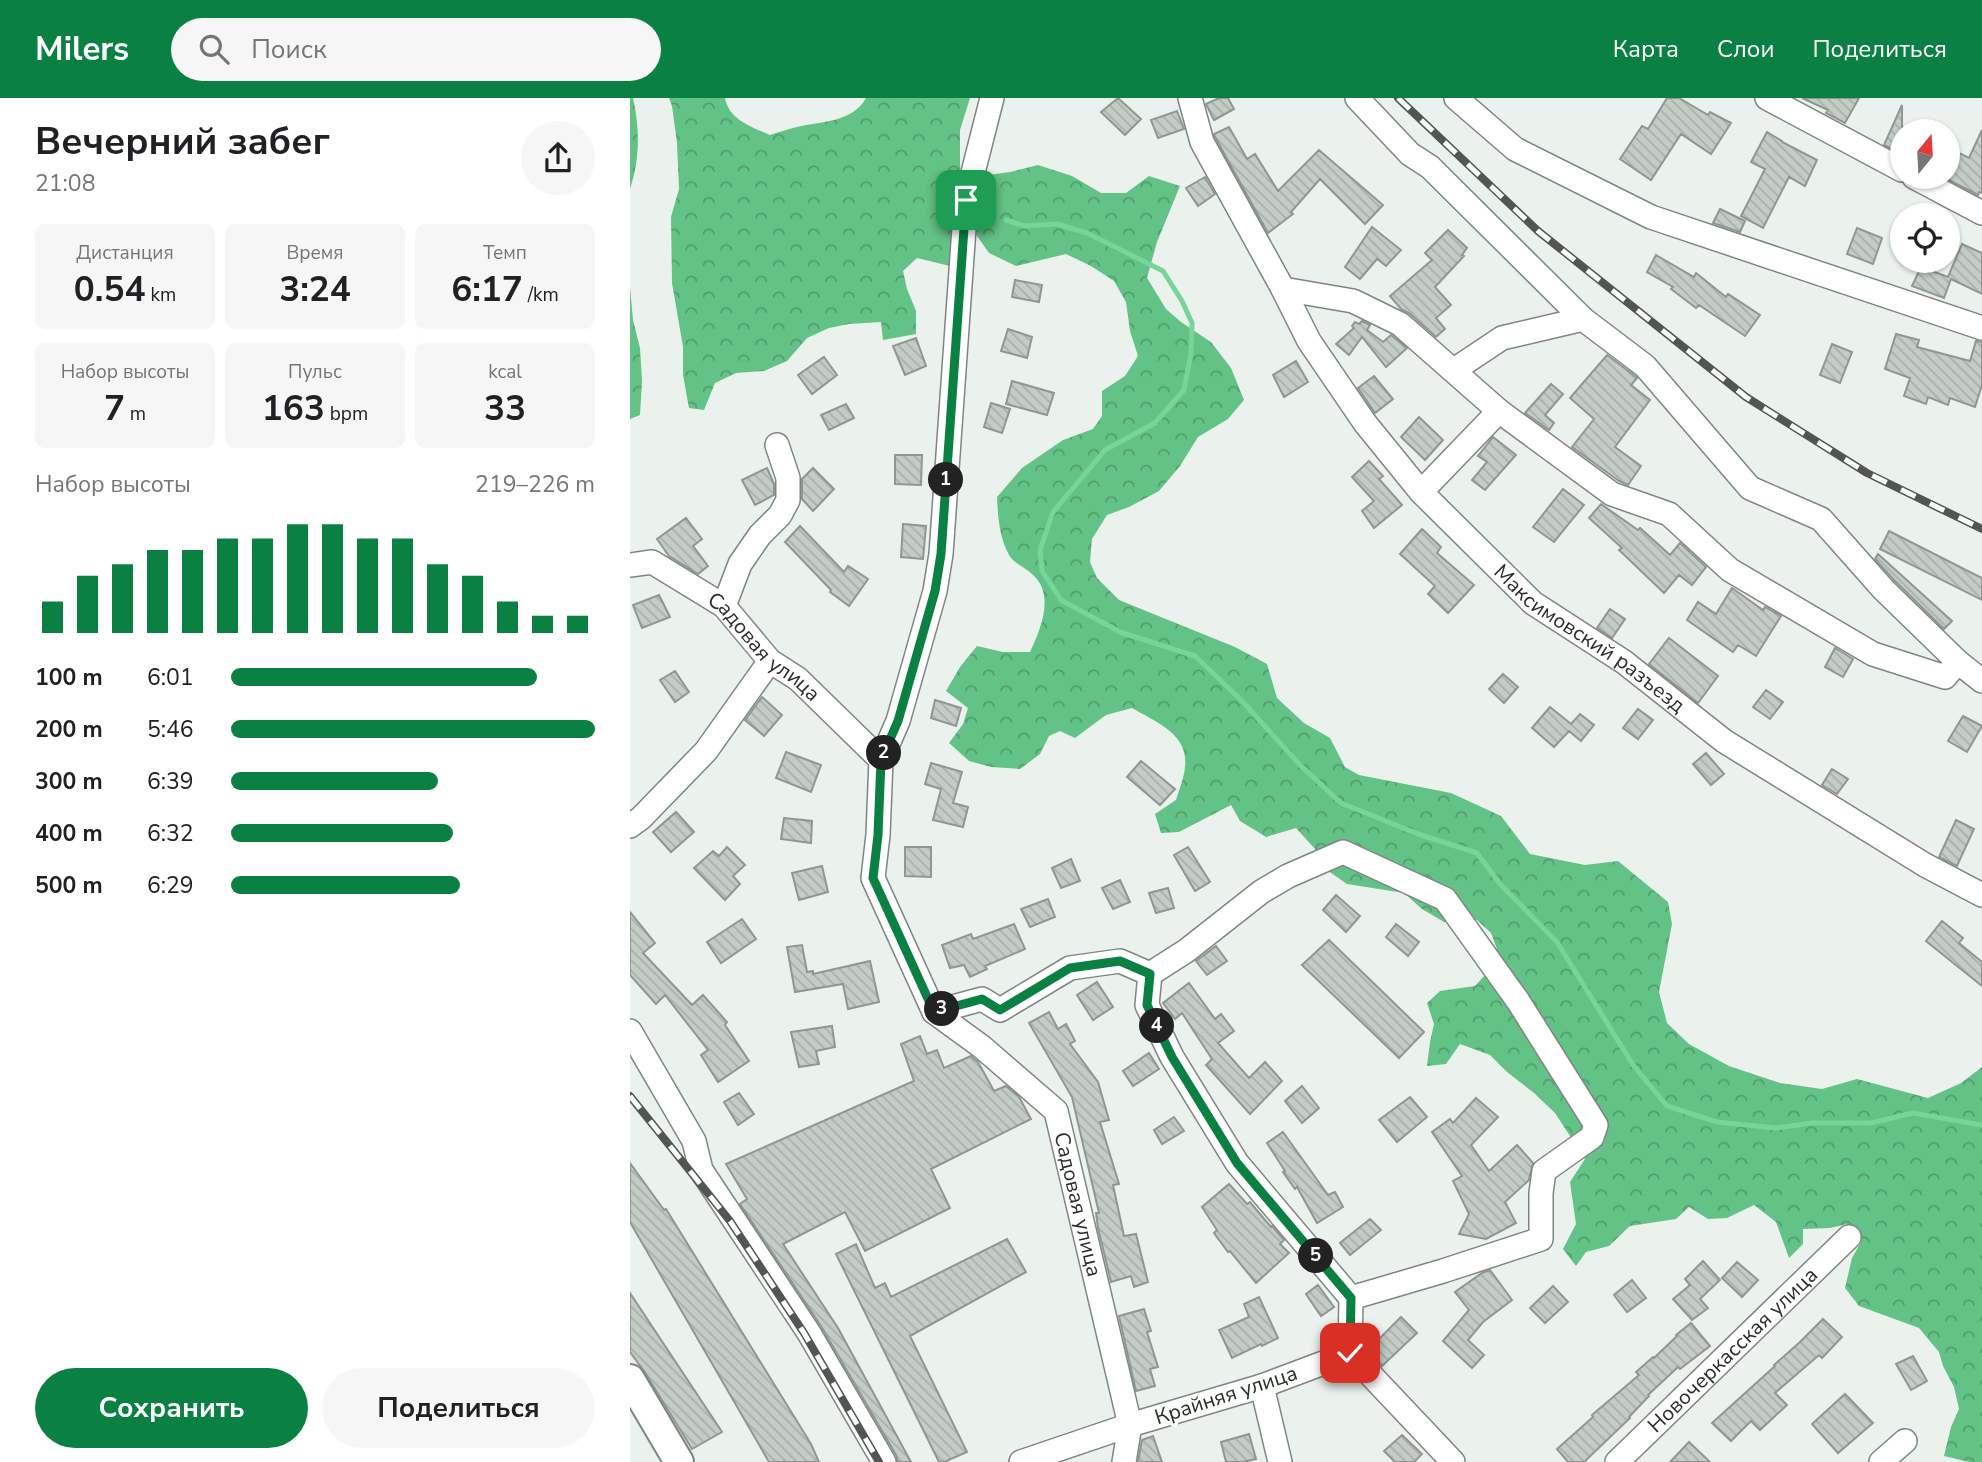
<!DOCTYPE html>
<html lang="ru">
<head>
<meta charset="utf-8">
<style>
	:root { --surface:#fff; --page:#f6f6f6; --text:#202124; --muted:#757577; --accent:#0b8043 }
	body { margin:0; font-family:"Nunito Sans",sans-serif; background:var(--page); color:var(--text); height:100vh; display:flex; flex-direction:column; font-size:26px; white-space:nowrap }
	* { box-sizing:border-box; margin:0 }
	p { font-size:23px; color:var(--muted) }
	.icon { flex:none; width:38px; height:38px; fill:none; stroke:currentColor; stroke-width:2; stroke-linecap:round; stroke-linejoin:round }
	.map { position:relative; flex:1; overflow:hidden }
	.side { display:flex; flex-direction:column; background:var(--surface); width:630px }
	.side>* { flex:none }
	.needle { width:46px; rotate:18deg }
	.tools { position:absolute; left:1260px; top:21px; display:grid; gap:14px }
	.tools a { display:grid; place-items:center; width:70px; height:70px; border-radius:50%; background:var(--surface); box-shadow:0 2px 5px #0004; font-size:35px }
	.pin { position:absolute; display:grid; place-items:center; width:60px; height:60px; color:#fff; margin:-30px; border-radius:14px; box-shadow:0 4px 10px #0006 }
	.km { position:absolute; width:35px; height:35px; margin:-18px; border-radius:50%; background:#222; color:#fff; font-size:19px; line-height:35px; text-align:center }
	.round { display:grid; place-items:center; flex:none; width:74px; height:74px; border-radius:37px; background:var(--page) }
	.headline { display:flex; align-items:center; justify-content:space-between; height:119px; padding:0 35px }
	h1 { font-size:38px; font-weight:700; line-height:52px }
	.figures { display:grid; grid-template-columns:repeat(3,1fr); gap:10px; height:119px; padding:7px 35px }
	.figures div { display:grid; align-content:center; border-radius:10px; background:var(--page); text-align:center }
	.figures b { font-size:35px; font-weight:700 }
	.figures small { font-size:19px; font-weight:400 }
	.figures p { font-size:19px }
	.chart { height:196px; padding:14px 35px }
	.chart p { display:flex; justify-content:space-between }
	.chart svg { width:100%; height:126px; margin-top:7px; stroke:var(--accent); stroke-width:6 }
	.button { display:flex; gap:14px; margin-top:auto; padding:14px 35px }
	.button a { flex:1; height:80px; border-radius:42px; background:var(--accent); color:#fff; font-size:28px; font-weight:700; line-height:80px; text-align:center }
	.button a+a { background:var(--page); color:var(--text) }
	ul { padding:0 35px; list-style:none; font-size:23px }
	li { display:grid; grid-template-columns:112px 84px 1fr; align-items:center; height:52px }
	li i { height:18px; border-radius:9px; background:var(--accent) }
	header { display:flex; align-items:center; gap:42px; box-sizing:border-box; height:98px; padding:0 35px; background:var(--accent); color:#fff }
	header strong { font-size:33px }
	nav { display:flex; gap:38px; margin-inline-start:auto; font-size:24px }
	.search { width:490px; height:63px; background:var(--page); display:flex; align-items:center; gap:18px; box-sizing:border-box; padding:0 24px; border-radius:38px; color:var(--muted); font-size:26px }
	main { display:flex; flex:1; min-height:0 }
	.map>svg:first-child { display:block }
</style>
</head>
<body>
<header>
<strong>Milers</strong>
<div class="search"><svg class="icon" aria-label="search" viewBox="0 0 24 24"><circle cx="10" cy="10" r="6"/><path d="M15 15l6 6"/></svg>Поиск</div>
<nav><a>Карта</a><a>Слои</a><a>Поделиться</a></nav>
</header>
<main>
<section class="side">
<div class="headline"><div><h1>Вечерний забег</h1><p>21:08</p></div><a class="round"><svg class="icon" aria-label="share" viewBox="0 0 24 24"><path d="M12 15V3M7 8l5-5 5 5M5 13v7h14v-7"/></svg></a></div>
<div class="figures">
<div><p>Дистанция</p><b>0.54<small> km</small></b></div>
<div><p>Время</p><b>3:24</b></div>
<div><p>Темп</p><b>6:17<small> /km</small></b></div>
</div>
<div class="figures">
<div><p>Набор высоты</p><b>7<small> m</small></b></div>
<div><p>Пульс</p><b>163<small> bpm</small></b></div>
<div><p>kcal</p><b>33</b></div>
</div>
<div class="chart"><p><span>Набор высоты</span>219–226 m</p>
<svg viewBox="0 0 160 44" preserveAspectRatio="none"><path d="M5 44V33M15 44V24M25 44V20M35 44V15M45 44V15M55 44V11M65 44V11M75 44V6M85 44V6M95 44V11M105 44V11M115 44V20M125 44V24M135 44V33M145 44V38M155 44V38"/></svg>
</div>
<ul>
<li><b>100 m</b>6:01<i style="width:84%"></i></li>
<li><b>200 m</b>5:46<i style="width:100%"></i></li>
<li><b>300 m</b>6:39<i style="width:57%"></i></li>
<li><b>400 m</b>6:32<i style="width:61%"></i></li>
<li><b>500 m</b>6:29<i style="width:63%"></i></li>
</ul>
<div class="button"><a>Сохранить</a><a>Поделиться</a></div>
</section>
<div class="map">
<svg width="1352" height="1364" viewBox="0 0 1352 1364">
	<defs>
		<pattern id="forest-crowns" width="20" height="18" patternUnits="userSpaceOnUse" patternTransform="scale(1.75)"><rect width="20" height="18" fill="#63c285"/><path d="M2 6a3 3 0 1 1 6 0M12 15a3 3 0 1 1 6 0" fill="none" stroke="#529e6d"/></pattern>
		<pattern id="building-back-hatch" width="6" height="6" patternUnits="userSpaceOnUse" patternTransform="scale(1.75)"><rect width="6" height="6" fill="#c4ccc6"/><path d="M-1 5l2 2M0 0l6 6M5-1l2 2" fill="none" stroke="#a9b0aa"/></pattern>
	</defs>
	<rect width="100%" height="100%" fill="#ebf2ed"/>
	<path fill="url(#forest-crowns)" d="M0,0H3C10,31 10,61 0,91Z
		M39,0H95C99,22 122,29 140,37C149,34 158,31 167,29C191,23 222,25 236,0H340L330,32V74L323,105L324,169L287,160L273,173L277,191L286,213V236L253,242L251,224L219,226L199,230L177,240L157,263L134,273L106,275L85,285L74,312L59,310L53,277V249L42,185L41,119L49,91L47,45L42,8Z
		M408,67L442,78L471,95H496L519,78L550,88L527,144L517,180L536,211L551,224L581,244L601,270L614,302L598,321L568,339L550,368L529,393L499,409L477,417L462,441L460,464L467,480L489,502L605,549L637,566L647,600L674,625L700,640L715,669L729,677L821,695L871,718L900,756L955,767L988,763L1038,804L1042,826L1029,894L1037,925L1059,946L1099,968L1150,985L1192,991L1227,981L1298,1000L1331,985L1352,969V1364H1339L1314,1358L1321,1329L1329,1311L1324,1289L1313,1268L1309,1254L1289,1230L1229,1208L1215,1190L1222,1160L1231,1144L1217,1126L1200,1130L1173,1131V1146L1159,1160L1146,1124L1124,1107L1097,1120L1078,1121L1059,1109L1046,1121L1000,1128L979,1148L956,1154L946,1168L933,1151L946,1126L940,1084L955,1061L925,1015L904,995L877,974L860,957L830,946L816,966L797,968L800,944L804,926L797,905L810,893L845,888L855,877L867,851L861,835L847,822L814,824L792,811L774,795L717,786L691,768L685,751L666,730L636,739L610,723L601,707L549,734L531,735L525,716L546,702C549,692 554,680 555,669C559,636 526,624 502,610L476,617L445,640L430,633L419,638L410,656L390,671L361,669L339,663L319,645L333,626L338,610L316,593L330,569L347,548L373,554H400C410,533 425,498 404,478C397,470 384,466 379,457C369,438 368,419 367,399L392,370L433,342L463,331L472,318V293L495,278L508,258L500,233L496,204L484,183L461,168L436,156L386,168L359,155L347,138L342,116L349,90L358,77L380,74Z
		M0,189L3,222L10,250L12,283L10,317L0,321Z"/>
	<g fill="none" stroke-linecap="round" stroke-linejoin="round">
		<path stroke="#76d597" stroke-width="5" d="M376,122L394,128L427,126L457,135L533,173L552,203L562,225L561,255L554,292L525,325L475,352L423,414L410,452L412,473L431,502L490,534L565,558L612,603L671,668L711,705L788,736L847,755L870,786L927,844L1003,967L1037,1008L1087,1024L1146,1030L1182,1025H1241L1283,1015L1352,1027"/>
	</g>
	<path fill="url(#building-back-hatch)" stroke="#909792" stroke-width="2" d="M488,0L511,21L495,37L471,14Z
		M589,0H598L604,11L584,22L576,6Z
		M1037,0H1049L1078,17L1080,14L1101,25L1081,56L1051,36L1021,82L990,61L1012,28L1018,31Z
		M1172,0H1229L1215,25L1196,15L1198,12Z
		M1272,7V56L1254,47Z
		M547,13L554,31L528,40L521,22Z
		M599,29L617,61L625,56L648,93L689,52L753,107L735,126L690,81L661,114L663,116L638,135L585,39L584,36Z
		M1352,32V95L1349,94L1348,97L1313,79H1319L1318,63L1323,52L1339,60Z
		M1137,34L1152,43V44L1187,62L1175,88L1159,79L1133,130L1111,118L1135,71L1121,64Z
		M575,79L585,96L568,108L556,90Z
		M1090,111L1115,123L1110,134L1083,125Z
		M742,129L771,152L756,168L747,161L730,181L715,169Z
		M1227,130L1252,140L1243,166L1217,156Z
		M818,132L837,150L832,157L834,158L805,189L821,207L806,220L815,231L806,239L779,215L771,211L760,198L802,162L795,155Z
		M1332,146L1352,155V196L1321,181L1314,200L1282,188L1291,169L1318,179Z
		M1026,157L1064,179L1066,175L1096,199L1098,196L1130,217L1115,238L1069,207L1066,210L1041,191L1043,189L1017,174Z
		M385,182L412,187L409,204L382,199Z
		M732,223L740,227L737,232L753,244L761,237L777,250L756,269L732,239L719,257L706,246L724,230L722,228L725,224L729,226Z
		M378,231L402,239L397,260L371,253Z
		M1266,236L1289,242L1287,249L1340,263L1346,243L1352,244V287L1345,309L1320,300L1318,307L1298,299L1296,306L1274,298L1280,280L1255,271Z
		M286,240L296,268L275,277L263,248Z
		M1202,246L1222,254L1210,285L1190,277Z
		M977,257L1005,278L1007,280L1001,287L1020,302L985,349L1011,368L998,387L989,383L942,349L964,321L940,300Z
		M194,259L207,277L182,296L168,277Z
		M666,263L678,284L654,299L643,277Z
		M744,278L763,301L745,315L728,290Z
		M382,283L424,295L417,317L376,306Z
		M921,286L933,296L915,317L924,325L919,332L895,315Z
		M361,305L380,311L372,335L354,329Z
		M216,306L224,320L199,332L191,317Z
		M789,319L813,342L795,362L771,339Z
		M863,339L886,357L855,392L842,382L857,364L848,358Z
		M265,357H292L291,387L265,386Z
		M739,363L753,378L749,381L772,407L744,430L732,413L744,403L722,379Z
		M137,370L144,386V397L125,407L112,382Z
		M183,370L204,391L183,413L172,401V381Z
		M933,391L954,407L924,444L903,429Z
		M971,406L1008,432L1010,430L1040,457L1050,445L1076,469L1062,487L1049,477L1034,495L989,452L992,450L959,420Z
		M56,420L72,441L63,448L78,468L68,476L39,458L27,441Z
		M273,426L296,428L293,461L271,459Z
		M170,428L214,474L218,468L238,481L219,508L200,494L201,492L155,444Z
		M792,431L811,449L807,455L844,487L818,515L798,496L805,488L770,456Z
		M1259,433L1352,480V502L1250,451Z
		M1248,456L1322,523L1314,531L1264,482L1245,461Z
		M1102,490L1133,512L1135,509L1151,518L1126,558L1108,547L1103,554L1057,522L1068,504L1086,516Z
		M29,497L40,519L12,530L3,507Z
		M980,511L995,521L982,540L967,530Z
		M1039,540L1088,578L1068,605L1019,566Z
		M1205,550L1223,561L1213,579L1195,569Z
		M45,573L59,594L45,604L30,582Z
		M873,576L888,589L874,605L859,591Z
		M1136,592L1153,604L1140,621L1123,609Z
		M132,599L152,617L134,638L115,622Z
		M305,602L331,610L326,628L301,620Z
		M920,609L941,626L950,616L964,627L951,643L939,633L924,649L902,630Z
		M1008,611L1023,622L1008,641L993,630Z
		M1333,618L1352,628L1337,654L1318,643Z
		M156,654L191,667L181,694L146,680Z
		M1076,655L1094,676L1081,687L1063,666Z
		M511,663L545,691L530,707L497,679Z
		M301,665L332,674L323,705L338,709L333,729L303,722L311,691L295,686Z
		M1202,671L1218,681L1207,696L1192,687Z
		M46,714L64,734L41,754L23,734Z
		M154,720L182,723L181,745L151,741Z
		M1326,722L1344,731L1327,768L1309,759Z
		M97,749L115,767L103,778L110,786L95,802L64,770L83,753L89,758Z
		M275,749H301V779L275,778Z
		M558,749L580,784L565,793L544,757Z
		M441,761L450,783L431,790L422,770Z
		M192,768L198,794L169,802L162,775Z
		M490,782L500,804L483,811L472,790Z
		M538,790L544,810L526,815L519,795Z
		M706,797L730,818L716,834L693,812Z
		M418,801L425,819L400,829L391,811Z
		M0,814L25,845L13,855L62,907L73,897L97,924L95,927L119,963L88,984L71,957L78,952L35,897L26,906L0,877Z
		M112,821L126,841L91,865L77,844Z
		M1312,823L1333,840L1329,845L1352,864V888L1296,843Z
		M384,826L395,851L355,868L357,871L340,879L334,867L320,870L312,847L341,836L343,841Z
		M766,826L789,844L778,858L756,839Z
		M699,842L794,934L769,960L672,867Z
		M172,847L177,874L183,873V876L240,863L249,904L218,911L213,886L165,894L157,849Z
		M586,848L597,863L577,877L566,863Z
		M467,884L483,909L463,922L447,897Z
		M559,885L585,921L591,916L604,933L588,945L619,980L635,964L652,983L620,1016L576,967L582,961L552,915L545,921L533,905Z
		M419,914L428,931L436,926L445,943L440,946L468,984L479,1022L470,1024L489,1086L483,1087L494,1138L506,1136L518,1184L504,1189L501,1178L481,1184L468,1130L466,1115H469L442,999L399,925Z
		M202,928L205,949L186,953L189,966L169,969L161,934Z
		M290,938L297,956L307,952L314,970L341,958L343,960L348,964L364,993L376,988L389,999L401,1021L301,1071L320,1110L235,1153L215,1114L153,1146L208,1230L281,1364H268L266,1357L191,1228L110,1106L117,1101L96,1066L284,983L271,946Z
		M519,955L529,971L503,988L493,973Z
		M672,988L689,1010L672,1025L655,1003Z
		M109,995L124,1016L108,1027L94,1004Z
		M780,999L797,1019L767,1044L749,1022Z
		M846,1000L868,1019L841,1047L859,1073L887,1047L903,1065L899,1082L875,1104L886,1125L856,1141L829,1136L839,1116L823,1083L832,1078L802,1034L820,1021L823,1025Z
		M544,1019L554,1033L532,1046L524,1032Z
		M653,1034L698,1097L705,1094L713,1109L687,1125L667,1089L665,1091L653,1074L655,1073L637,1045Z
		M0,1065L34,1112L36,1111L181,1346L189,1364H139L0,1124Z
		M599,1086L617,1106L620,1104L641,1129L642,1128L654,1142L650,1146L659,1155L626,1185L600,1153L598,1154L584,1135L587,1132L572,1109Z
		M740,1121L751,1132L720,1157L710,1145Z
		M377,1141L396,1174L280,1238L337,1354L314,1364H309L206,1156L226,1146L245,1190L255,1185L261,1199Z
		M1073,1163L1090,1182L1070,1201L1078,1210L1062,1222L1043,1201L1060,1187L1055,1181Z
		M1107,1164L1128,1182L1112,1199L1092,1180Z
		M860,1172L882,1202L853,1224L838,1242L854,1257L842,1270L813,1243L839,1212L825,1194L852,1175Z
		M1002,1182L1016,1200L997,1214L984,1197Z
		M688,1187L704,1209L691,1218L676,1196Z
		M923,1188L938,1204L915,1225L900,1210Z
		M0,1195L92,1334L62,1351L14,1273L0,1254Z
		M629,1199L648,1240L632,1248L631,1246L602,1260L589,1232L619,1219L614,1206Z
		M514,1211L521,1233L517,1234L528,1269L520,1271L525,1288L506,1293L489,1218Z
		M771,1219L787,1235L752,1268L738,1252Z
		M1193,1221L1212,1239L1192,1260L1189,1257L1145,1295L1157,1307L1130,1332L1121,1323L1101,1343L1082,1325L1145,1268L1144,1267L1170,1244Z
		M1061,1225L1080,1248L1050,1271L1048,1269L1018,1297L1019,1298L999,1319L1000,1320L954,1364H938L927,1351L963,1319L962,1317L1009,1277L1006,1274L1023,1259L1024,1260L1047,1238L1046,1237Z
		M1283,1258L1297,1283L1281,1292L1266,1266Z
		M1215,1296L1243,1325L1208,1355L1182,1326Z
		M619,1336L626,1361L613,1364H596L591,1344Z
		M772,1337L792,1356L784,1364H765L754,1353Z
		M523,1338L532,1364H508L512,1342Z
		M1059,1344L1080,1364H1040Z"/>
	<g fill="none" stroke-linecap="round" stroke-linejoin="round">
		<defs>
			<g id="minor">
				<path id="s1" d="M362,0L336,102L311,456L305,493L268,623L251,662L248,737L243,780L304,914L352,949L426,1013L500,1327L494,1364"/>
				<path id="s2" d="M560,0L572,44L653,191L679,243L735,325L791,394L903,505L994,564L1094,643L1295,767L1352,797"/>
				<path d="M727,0L780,56L800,69L953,221L1015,268L1120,390L1191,421L1254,492L1328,564L1352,583"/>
				<path d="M826,0L885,51L1021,119L1352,230"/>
				<path d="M1137,0L1272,72"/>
				<path d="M1284,79L1352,115"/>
				<path d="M653,191L723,203L770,226L869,313L982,396L1039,416L1100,472L1243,556L1315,579L1328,564"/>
				<path d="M824,272L872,240L953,221"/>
				<path d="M791,394L869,313"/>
				<path id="s3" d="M0,467L22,464L94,508L140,563L168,581L251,662"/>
				<path d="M94,508L110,466L130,437L150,417L158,402V380L147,347"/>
				<path d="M0,728L11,720L76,653L140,563"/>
				<path d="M520,876L517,907L542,959L607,1065L721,1200"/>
				<path d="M304,914L352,901L370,912L440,870L490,863L520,876L556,853L631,794L658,778L713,754L815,801L888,903L966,1027L962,1039L914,1073L911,1095V1141L813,1173L721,1200L720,1255L632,1288L500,1327L391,1364"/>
				<path d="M0,933L64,1043L71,1072L179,1235L254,1364"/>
				<path d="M720,1255L823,1364"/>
				<path d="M632,1288L650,1364"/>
				<path id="s4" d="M987,1364L1219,1139"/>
				<path d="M1251,1364L1275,1343"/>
			</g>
			<path id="tertiary" d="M0,1281L49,1364"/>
		</defs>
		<use href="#minor" stroke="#7f8681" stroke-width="26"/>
		<use href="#tertiary" stroke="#7f8681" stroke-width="32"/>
		<use href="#minor" stroke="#fff" stroke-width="23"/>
		<use href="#tertiary" stroke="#fff" stroke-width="28"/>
		<defs>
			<path id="rail" d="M768,0L908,133L1116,299L1237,375L1352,431
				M0,998L100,1123L174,1235L249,1364"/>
		</defs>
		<use href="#rail" stroke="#525652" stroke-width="8"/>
		<use href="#rail" stroke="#fafffb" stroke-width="5" stroke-dasharray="16" stroke-linecap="butt"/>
	</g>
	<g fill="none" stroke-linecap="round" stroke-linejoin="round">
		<defs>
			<path id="route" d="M336,102L311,456L305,493L268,623L251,662L248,737L243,780L304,914L352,901L370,912L440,870L490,863L520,876L517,907L542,959L607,1065L721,1200L720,1255"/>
		</defs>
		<use href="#route" stroke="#fff" stroke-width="14"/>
		<use href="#route" stroke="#0b8043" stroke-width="9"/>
	</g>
	<g text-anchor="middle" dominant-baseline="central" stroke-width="6" stroke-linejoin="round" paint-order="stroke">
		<g font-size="21" fill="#2a2d2a" stroke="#fafffb">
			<text stroke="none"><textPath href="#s2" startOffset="684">Максимовский разъезд</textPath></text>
			<text stroke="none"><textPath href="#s3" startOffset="164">Садовая улица</textPath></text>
			<text stroke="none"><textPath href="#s1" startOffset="1194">Садовая улица</textPath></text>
			<text stroke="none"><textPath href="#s4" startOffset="161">Новочеркасская улица</textPath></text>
			<text transform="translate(596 1297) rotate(-18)">Крайняя улица</text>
		</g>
	</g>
</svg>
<div class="tools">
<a><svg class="needle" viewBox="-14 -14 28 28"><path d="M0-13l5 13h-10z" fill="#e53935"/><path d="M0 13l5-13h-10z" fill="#757577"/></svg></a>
<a><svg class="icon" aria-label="locate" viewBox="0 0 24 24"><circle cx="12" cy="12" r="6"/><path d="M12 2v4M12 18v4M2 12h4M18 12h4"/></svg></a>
</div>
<div class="pin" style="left:336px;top:102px;background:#1e9e55"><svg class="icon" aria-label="arrive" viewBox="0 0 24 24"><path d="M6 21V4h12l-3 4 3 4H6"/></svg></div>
<div class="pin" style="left:720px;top:1255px;background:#d93025"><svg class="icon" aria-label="check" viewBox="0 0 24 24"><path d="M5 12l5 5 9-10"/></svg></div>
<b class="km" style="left:316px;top:382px">1</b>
<b class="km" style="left:254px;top:655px">2</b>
<b class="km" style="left:312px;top:911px">3</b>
<b class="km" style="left:527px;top:928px">4</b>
<b class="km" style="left:686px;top:1158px">5</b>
</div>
</main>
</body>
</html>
